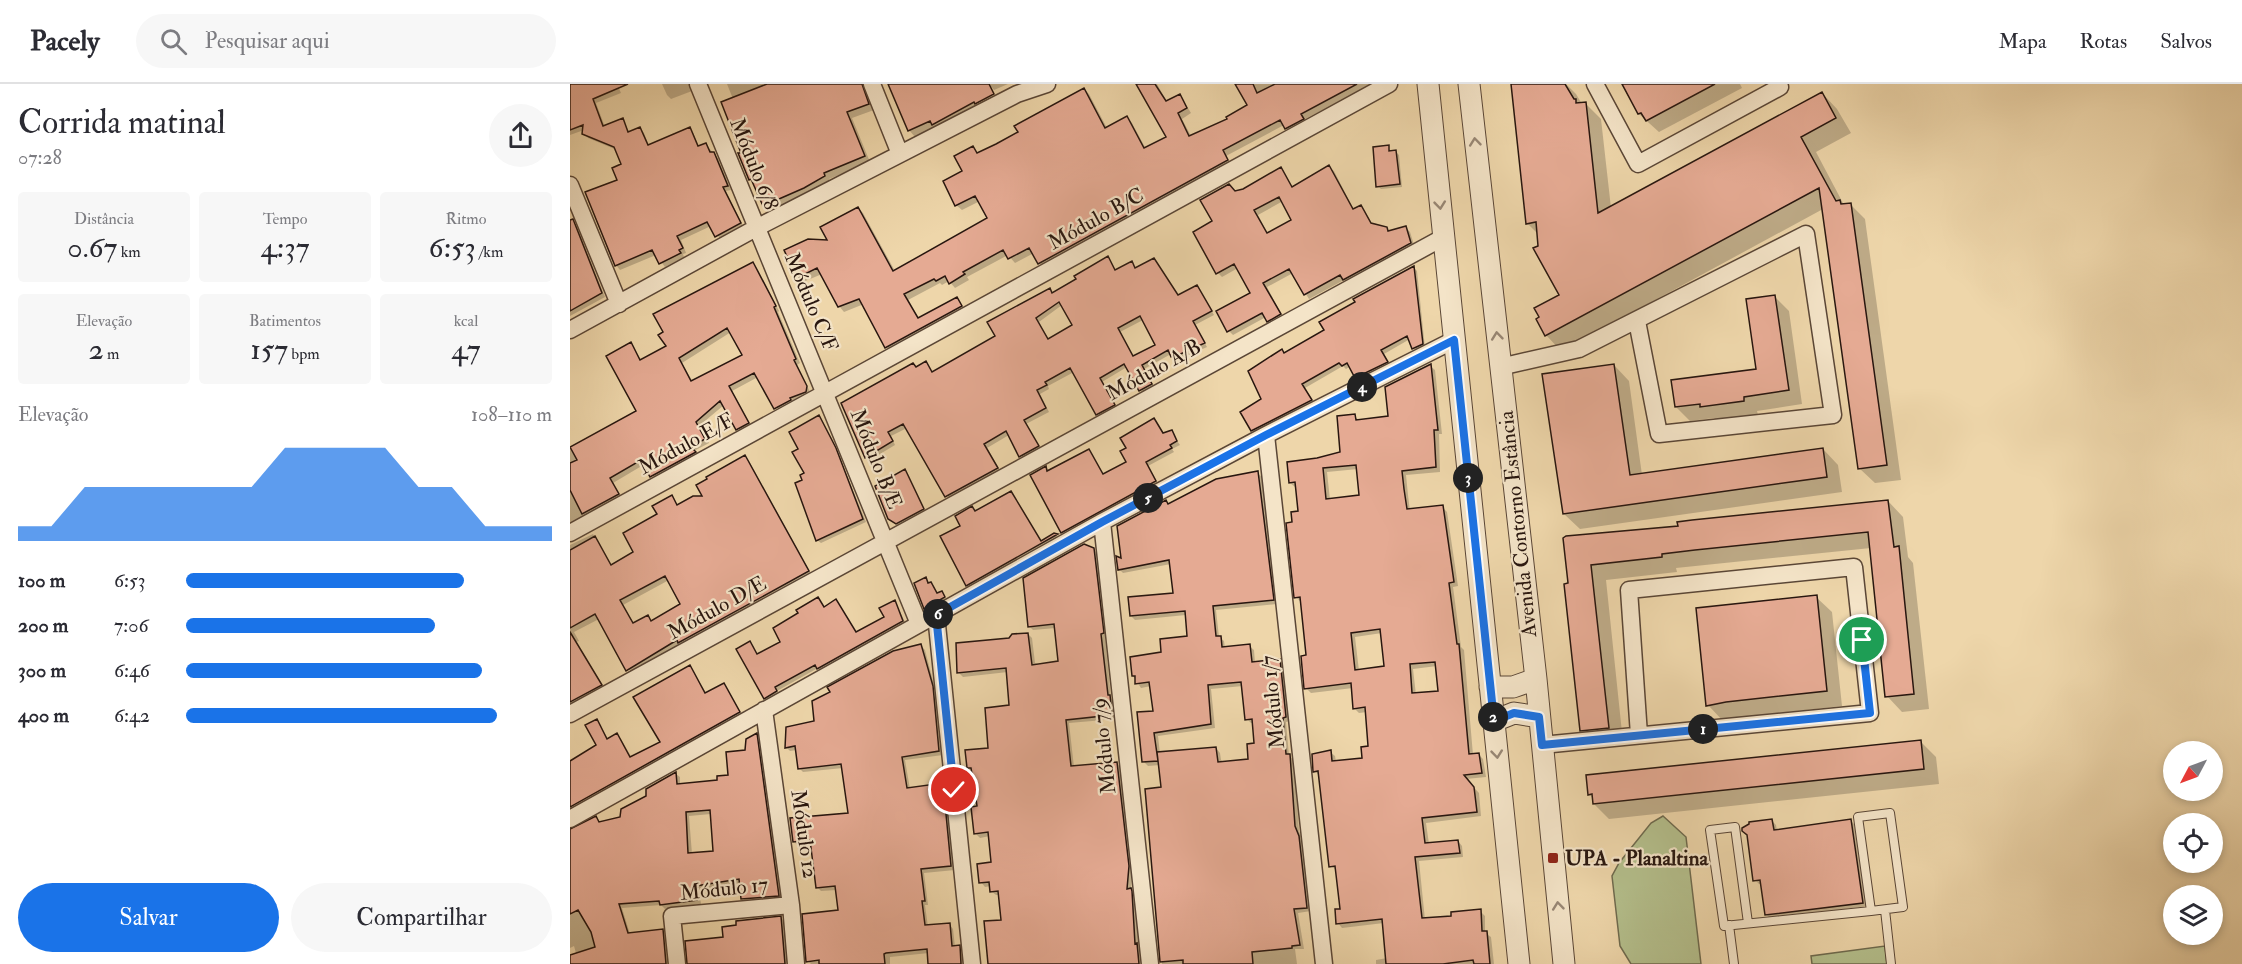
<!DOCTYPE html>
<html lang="pt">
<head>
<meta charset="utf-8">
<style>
	:root { --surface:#fff; --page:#f7f7f7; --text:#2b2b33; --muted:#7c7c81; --line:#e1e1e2; --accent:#1a73e8 }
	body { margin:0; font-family:"IM FELL Double Pica",serif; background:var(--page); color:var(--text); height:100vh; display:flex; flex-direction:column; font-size:22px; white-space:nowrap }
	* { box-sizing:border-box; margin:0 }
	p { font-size:20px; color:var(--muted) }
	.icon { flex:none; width:33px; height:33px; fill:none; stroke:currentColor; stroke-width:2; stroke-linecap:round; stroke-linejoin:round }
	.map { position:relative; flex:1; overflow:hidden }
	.panel { display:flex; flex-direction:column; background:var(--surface); width:570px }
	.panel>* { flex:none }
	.needle { width:39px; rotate:229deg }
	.fabs { position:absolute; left:1593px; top:657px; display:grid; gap:12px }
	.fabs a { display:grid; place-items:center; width:60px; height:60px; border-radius:50%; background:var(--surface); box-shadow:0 3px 9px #0003; font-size:30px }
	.pin { position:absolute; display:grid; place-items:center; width:51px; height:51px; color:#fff; margin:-26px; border:3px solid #fff; border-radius:50%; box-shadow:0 2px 6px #0007 }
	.km { position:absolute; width:30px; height:30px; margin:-15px; border-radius:50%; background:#222; color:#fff; font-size:16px; line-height:30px; text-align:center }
	.round { display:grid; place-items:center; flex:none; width:63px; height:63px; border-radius:32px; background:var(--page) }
	.overview { display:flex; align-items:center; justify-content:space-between; height:102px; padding:0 18px }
	h1 { font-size:33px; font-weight:600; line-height:45px }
	.metrics { display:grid; grid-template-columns:repeat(3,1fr); gap:9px; height:102px; padding:6px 18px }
	.metrics div { display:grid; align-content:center; border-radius:6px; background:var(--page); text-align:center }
	.metrics b { font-size:30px; font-weight:600 }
	.metrics small { font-size:16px; font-weight:400 }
	.metrics p { font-size:16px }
	.chart { height:168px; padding:12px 18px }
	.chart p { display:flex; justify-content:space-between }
	.chart svg { width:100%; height:108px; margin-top:6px; fill:var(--accent); opacity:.7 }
	.button { display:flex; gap:12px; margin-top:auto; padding:12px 18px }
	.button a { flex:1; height:69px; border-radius:36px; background:var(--accent); color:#fff; font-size:24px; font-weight:600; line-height:69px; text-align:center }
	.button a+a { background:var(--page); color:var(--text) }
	ul { padding:0 18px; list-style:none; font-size:20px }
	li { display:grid; grid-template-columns:96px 72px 1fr; align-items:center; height:45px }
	li i { height:15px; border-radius:8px; background:var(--accent) }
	header { display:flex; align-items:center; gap:36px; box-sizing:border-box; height:84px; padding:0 30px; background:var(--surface); border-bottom:2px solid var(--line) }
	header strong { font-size:28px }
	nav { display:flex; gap:33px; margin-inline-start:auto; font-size:21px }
	.search { width:420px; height:54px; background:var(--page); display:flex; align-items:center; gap:15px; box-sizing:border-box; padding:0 21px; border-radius:33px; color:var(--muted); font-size:22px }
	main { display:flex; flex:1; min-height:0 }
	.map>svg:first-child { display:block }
</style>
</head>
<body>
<header>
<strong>Pacely</strong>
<div class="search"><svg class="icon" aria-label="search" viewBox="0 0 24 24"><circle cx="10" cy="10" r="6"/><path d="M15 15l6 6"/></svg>Pesquisar aqui</div>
<nav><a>Mapa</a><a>Rotas</a><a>Salvos</a></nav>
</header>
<main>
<section class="panel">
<div class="overview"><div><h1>Corrida matinal</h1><p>07:28</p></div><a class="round"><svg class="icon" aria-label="share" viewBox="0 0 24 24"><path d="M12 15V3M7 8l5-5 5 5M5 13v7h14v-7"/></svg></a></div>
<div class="metrics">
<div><p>Distância</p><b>0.67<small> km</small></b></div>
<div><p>Tempo</p><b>4:37</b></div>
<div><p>Ritmo</p><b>6:53<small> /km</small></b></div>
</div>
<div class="metrics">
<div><p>Elevação</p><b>2<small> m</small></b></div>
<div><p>Batimentos</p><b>157<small> bpm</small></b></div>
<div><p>kcal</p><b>47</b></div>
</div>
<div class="chart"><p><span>Elevação</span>108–110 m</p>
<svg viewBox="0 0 160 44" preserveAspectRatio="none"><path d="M0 44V38L10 38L20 22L30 22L40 22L50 22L60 22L70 22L80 6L90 6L100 6L110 6L120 22L130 22L140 38L150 38L160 38V44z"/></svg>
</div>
<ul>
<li><b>100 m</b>6:53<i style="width:76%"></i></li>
<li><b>200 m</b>7:06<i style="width:68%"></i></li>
<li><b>300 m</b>6:46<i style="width:81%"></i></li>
<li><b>400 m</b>6:42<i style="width:85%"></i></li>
</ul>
<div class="button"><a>Salvar</a><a>Compartilhar</a></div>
</section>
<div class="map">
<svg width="1672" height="880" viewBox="0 0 1672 880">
	<rect width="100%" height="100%" fill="#eed6aa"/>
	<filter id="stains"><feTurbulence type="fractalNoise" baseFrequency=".00333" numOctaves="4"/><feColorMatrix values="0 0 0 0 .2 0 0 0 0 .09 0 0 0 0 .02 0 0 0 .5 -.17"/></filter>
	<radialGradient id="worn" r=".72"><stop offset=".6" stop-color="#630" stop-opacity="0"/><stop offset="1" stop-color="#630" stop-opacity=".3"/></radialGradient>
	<path fill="#b4bf8c" stroke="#6e6a4e" stroke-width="1.5" d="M1093,732L1116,753L1131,880H1061L1050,862L1042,792L1049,779L1081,739Z
		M1315,862L1317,880H1242L1241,872Z"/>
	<path fill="#0003" fill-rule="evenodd" d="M0,0H47L51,9L26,19L35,43L52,36L60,49L70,45L74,49L79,62L119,45L123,49L129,63L136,61L148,74L161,106L156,107L174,144L151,156L141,142L111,156L116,169L113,170L114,173L95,183L86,171L50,186L46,181L49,96L53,81L47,66L18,54L14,49V46L0,51Z
		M92,0H122V7L101,15L97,11Z
		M157,0H297L304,26L282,34L300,78L259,95L260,99L241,109L200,127L194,121L185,100L180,95L163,15Z
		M320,0H397L407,26L345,53L339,46Z
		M419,0H438L424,6Z
		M568,0H587L597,18L610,11L621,29L612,35L621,52L659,35L679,22L667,0H811L784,15L780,12L735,35L738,40L721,49L714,41L656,72L662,82L474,185L464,169L445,179L438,171L397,193L399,196L385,204L379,197L372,201L370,199L338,216L349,235L387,215L396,228L322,268L317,263L294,220L274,228L269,222L252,190L233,198L228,193L288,124L293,129L325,187L419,135L410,117L392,126L386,121L394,88L402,64L407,69L427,62L514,5L519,10L537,44L557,34L562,39L576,65L598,53Z
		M942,0H996L1006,10L1012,20H1016L1031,35L1041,124L1252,9L1267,25L1281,49L1246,68L1274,121L1280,120L1295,135L1331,396L1305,399L1289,384L1253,125L991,267L976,251L968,235L991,212L969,162L968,150L957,139Z
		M1051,0H1170L1172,4L1089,48L1069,30Z
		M818,63L821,68H826L829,71L832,103L811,105L808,102Z
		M759,83L764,87L784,126L791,122L803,141L819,148L836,144L840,148L845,164L778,200L774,196L739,215L723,189L697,203L714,235L703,241L696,233L663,251L659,247L682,209L668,184L652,193L648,189L644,138L665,109L711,85L723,104ZM713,117L723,137L698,150L688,131Z
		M3,138L7,142L35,213L0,232V139Z
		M537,174L546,188L561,179L566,186L608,213L627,202L644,231L625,241L637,263L610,275L606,276L601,270L574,285L585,304L574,310L557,283L532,298L547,325L531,334L504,288L478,302L479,305L470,310L479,328L456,340L471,366L454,376L439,351L417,364L431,388L380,416L337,344L321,352L325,361L300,376L296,373L347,284L363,290L427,253L479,206L484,210ZM492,221L504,242L479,256L469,238ZM573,236L588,262L564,273L550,248Z
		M183,179L187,184L209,227L208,228L230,279L227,281L240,308V312L210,328L188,293L162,307L182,343L172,349L154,321L129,342L139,359L124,367L129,373L86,396L75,380L43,399L52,415L0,443V365L68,328L60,259L72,277L98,263ZM161,248L174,272L123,298L112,279Z
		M843,183L847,187L855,264L847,268L840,255L814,270L820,281L790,297L781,282L776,285L773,282L735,304L744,320L686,350L682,346L693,316L715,270L756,247Z
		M1204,212L1219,227L1232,320L1187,327L1188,331L1146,336L1144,334L1120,337L1106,323L1187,286Z
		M1044,281L1059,297L1072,391L1253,365L1268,381L1272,408L1010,445L994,430L973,291Z
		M860,282L865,286L872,350H869L870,388L836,391L838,411L840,427L872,423L877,428L888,502L883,503L891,563L894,566L903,671L908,670L913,675L916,693L896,695L909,709L911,732L856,739L859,760L888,757L892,762L893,773L849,777L855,836L910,827L915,832V849L921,853L924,880H806V876L817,874L814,839L772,844L768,839L772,826L767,786L760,782L750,692L745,687L760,668L765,672L766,678L794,675L800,663L797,628L789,629L784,624L783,604L741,609L736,604L737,573L731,518L726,513L724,440L730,428L727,403H725L720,399L748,376L772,369L784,332L790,337L820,333ZM788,385L790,413L760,416L757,388ZM812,549L816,584L789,587L785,553ZM867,582L869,608L846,611L843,585Z
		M249,333L268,369L296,438L251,459L247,456L234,397L236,389L230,365Z
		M584,336L594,350L601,348L610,361L602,365L604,368L578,382L589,401L495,452L492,448L475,384L478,388L534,391L558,378Z
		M175,373L179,377L242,492L62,590L29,535L4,548L9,557L6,558L35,605L0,626V461L23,450L42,482L65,468L101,413L108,422L134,414ZM99,496L112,521L82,538L77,533L64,540L53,521Z
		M335,387L356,429L330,443L319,435Z
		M687,389L692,393L707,520L646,526L649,553L654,557L655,564L679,562L684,566L685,579L709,576L714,580L720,637L716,638L719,672L724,676L729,747L733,757L741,827L728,829L734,865H725L727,880H592L590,860L592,704L590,681L578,682L574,678L584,628L581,602L571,604L563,592L593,569L619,553L616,531L565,536L561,532L604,510L601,480L553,489L549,485L552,476L596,418L599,421ZM673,602L677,635L681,639H684L686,661L680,676L654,679L651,676L650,669L646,664L590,670L588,652L645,644L641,605Z
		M441,408L471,458L484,451L490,454L401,504L397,501L406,428Z
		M1318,417L1333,433L1338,473L1343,479L1359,625L1332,628L1317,612L1301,464L1106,484L1107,488L1036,496L1053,658L1027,661L1011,646L995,455L1109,443Z
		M523,465L528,470L537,553H535L541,614L544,617L546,635L499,639L504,683L547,679L551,684L562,788L561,807L565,813L569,863L571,865L573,880H420L432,837L429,811H426L421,807V802L415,803L411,798L423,780L420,752L410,754L406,750L408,723L403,688L399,683L420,665L440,622L438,588L393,593L389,589L439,555L458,550L462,554L465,579L471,581L490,579L486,544L463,546L459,542Z
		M356,495L364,503L368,510L372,509L377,517L359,528L346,499Z
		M1246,513L1262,528L1272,622L1172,633L1153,637L1138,621Z
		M248,515L255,524L287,549L316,533L325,518L336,540L251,587L248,584L207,607L209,611L198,617L195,614L188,571L212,558L230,530Z
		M351,562L355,566L366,608L373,671L335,676L340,705L372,701L376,705L385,786L354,789L358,821H355L358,843L379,840L383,845L385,863H389L393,867L395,880H360L359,869L320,873V880H241L238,877L270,827L267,806L251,807L247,803L242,760L229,762L224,758L279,730L273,684L233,688L229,684L227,666L220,667L216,663L246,639Z
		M120,583L137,610L154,601L173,633L0,729V677L28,662L27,638L39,656L47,651L51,655L62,674L92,659Z
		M186,651L190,655L212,815L177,819L173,814L171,799L129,806L131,820L95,825L91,821L52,824L60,850L92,846L96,850L100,880H9L4,862L0,864V747L26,734L31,739L51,734L106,690L110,693V701L149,698L160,692ZM141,730L144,768L122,770L119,732Z
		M1351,658L1366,673L1369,700L1039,735L1024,720V715L1019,710Z
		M1202,737L1206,741L1207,747L1281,737L1285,741L1297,822L1201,835L1197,831L1192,800H1189L1185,796Z
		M211,834L215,838L219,880H118L154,854Z"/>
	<path fill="#e5aa93" stroke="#28160f" stroke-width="1.5" fill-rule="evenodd" d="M0,0H58L23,15L33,42L53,34L58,48L70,43L78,61L120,43L128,62L136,59L140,68H144L158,102L153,103L171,139L145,153L137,138L107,152L113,164L109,166L111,169L89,180L82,166L45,182L15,108L47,96L42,84L51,80L44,63L12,50L13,41L0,46Z
		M197,0H292L299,20L277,28L295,72L254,89L255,92L234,104L193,122L181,95L179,96L168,69H171L151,18Z
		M318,0H419L424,10L405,20L404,18L362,41L360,37L338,47Z
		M566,0H585L596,17L610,10L617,24L608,29L619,52L657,35L656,33L677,21L665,0H683L687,9L705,0H787L731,30L734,35L715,45L710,36L653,66L658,76L468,180L459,164L438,175L433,166L393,188L395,190L379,200L375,192L366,197L364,195L334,210L348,234L387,213L392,222L315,264L289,215L268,223L247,184L227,194L214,166L238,155L257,156L250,143L288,123L323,187L417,134L405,112L385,122L373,97L392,87L384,72L403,62L407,69L426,60L448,48L444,42L514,4L535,44L557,32L574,64L596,53Z
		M941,0H995L1004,15H1006V19L1016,18L1028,129L1252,8L1266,34L1231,53L1266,117L1270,116L1271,120L1281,119L1317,381L1288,385L1249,104L975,252L966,235L969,233L964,224L989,211L963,164L968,162L966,138L956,140Z
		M1052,0H1145L1076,37L1071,29L1068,30Z
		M819,61V67L826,66L830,100L806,103L803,63Z
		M759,81L783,125L791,121L801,139L817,143L818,147L836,142L841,159L773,196L770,191L734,211L719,185L693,199L711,230L697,238L692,229L657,248L646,227L680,209L664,180L646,190L623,148L642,137L630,116L659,100L665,107L673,105L711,83L722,103ZM709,113L721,136L697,149L684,126Z
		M3,135L32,209L0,227V136Z
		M538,172L545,186L562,177L565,184L584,174L608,211L627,201L642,227L623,237L635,259L606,272L601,273L598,266L572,281L582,300L569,307L554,280L530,294L545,321L526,331L500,284L475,298L477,301L467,306L476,324L454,336L469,362L449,373L436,347L414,360L428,384L375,413L333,340L318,348L323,357L295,374L271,319L343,279L346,283L356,277L362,288L425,252L417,238L480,204L482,209L506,195L504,192ZM489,218L502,241L478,255L466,234ZM570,232L585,261L563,272L548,244Z
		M183,178L206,222L204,223L226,275L224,276L237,302L236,308L220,314L221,316L204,325L184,289L159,302L179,339L166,346L150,317L126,338L135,355L121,363L126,368L80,393L71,376L40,394L49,410L12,430L0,406V379L7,376L0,363L66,327L36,272L61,258L70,276L96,262L88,251L93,248L83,230ZM157,244L172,271L121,297L109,274Z
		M844,182L853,260L842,265L837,252L811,266L818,278L785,294L777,279L772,282L769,279L732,300L742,316L681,347L670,328L691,315L678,287L712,265L714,269L754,246L749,238L785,218L783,215Z
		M1205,211L1219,306L1174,313V317L1130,323V320L1105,323L1101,296L1186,285L1176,215Z
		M861,280L868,346H864L866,383L832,387L834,405L837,425L873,421L884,498L879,499L887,560H889L899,670L909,669L912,689L894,691L904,703L907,728L852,734L855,759L888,756L890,769L845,773L852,834L881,832V828L911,825L912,847H917L920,880H904L903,876L873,880H816L812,835L766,840L765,825H770L765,782L759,783L748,687L743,688L742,670L761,666L762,677L792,674L791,663L798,662L795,623L783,625L781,599L734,605L731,572L736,571L730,513L724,514L716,439L722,438L721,428L728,427L725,398L719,399L717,378L747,374L770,368L767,332L785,330L786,336L818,332L815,303ZM786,381L789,411L756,415L753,384ZM810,545L814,582L785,586L781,549ZM865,578L868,607L842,609L840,580Z
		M1044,280L1060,391L1253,364L1257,393L993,430L972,290Z
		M249,331L266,364L293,435L246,457L225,399L232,396L230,391L234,389L222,368L228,365L219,348Z
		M584,334L593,349L602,346L607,357L600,361L602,364L576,378L586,397L491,449L460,391L476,382L477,387L519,365L533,390L556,378L550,367L556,364L550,354Z
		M175,371L239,487L108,559L107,556L56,587L25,530L0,544V466L25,452L41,481L63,468L53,449L87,430L82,422L102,411L107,421L123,412H132L126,401L137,395L136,393ZM95,492L110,520L81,537L78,531L63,539L50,516Z
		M335,385L354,425L326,440L318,435L305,402Z
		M688,387L704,516L643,522L646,552H651L652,563L680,560L682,578L710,575L716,633L713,634L716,670H720L725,742L729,752L737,824L724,825L730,861L722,862V864L682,868L683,880H613V876L590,878L575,705L591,703L587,668L646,663L648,678L678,675L677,660L684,659L682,635L675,636L671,598L638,601L641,640L584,649L588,677L572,678L567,628L583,627L579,598L565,600V592H562L560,573L591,568L590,555L617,552L615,527L560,532L558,513L603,509L599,476L548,486L546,472L551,474L547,442L596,416L598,420L646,395Z
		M441,407L471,457L484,449L488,450L396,502L370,452L390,442L385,432L402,422L405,427Z
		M1318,416L1324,463L1329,462L1344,610L1315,613L1298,448L1125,466L1092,470V473L1021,481L1039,644L1010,647L994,500L998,499L993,454L996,452L1108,442L1107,438L1122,436Z
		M514,460L524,464L534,549L531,550L538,611H540L542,631L496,636L501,682L547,678L559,782L557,805L561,804L562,807L565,860L567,859L569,880H418L414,837L431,836L428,807L420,808L419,798L409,799L407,780L421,778L418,748L404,750L401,723L407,722L401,684H397L395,666L418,664L415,624L439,621L436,584L387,589L386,559L439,554L442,550L458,549L462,581L488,577L484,540L458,543L453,494Z
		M356,493L358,499L361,498L367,509L372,507L375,513L354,525L344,499Z
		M1247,511L1257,607L1156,618L1136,622L1126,524Z
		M248,513L254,523L266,515L286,548L314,533L309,524L325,516L333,537L247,585L245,581L205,603L207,607L194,615L166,565L180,557L187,570L210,558L203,544L228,529L226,526Z
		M0,548L32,601L0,618Z
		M351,560L363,602L369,667L332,673L337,704L373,699L381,782L351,785L355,817H352L355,841L380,839L382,862L390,861L391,880H358L357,865L316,869L314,870L315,880H249V876L236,878L232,830L268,826L265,802L246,804L240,756L223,758L220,734L278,729L271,680L228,685L225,662L215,664L216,643L244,637L242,617L260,608L257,603L323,567Z
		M120,581L135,609L154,599L170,628L0,723V677L26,661L15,641L27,635L37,655L47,649L60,673L90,658L63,613Z
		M187,649L209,812L171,815L169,795L126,802L127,816L90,821L89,817L49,820L58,849L93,845L96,880H0V871L25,863L21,848L8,826L0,830V745L26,732L29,738L50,733L51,725L76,712V705L106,688L107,700L147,696V692L158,691L156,668L175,666L176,655ZM140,726L143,767L118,769L116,728Z
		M1351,656L1354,685L1023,720L1022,710L1018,711L1016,691Z
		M1202,735L1204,746L1281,735L1293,819L1195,831L1190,796L1183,797L1177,751L1172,747V744L1179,740V738Z
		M211,832L215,880H117L115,857L153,853L152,843L166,841V837Z"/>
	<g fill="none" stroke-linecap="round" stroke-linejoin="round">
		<defs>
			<path id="service" d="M1320,729L1333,823L1301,827L1288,733Z
				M1315,826L1321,880
				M1178,839L1165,743L1140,746L1154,842L1301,827
				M1159,841L1164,880"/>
			<path id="minor" d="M128,0L349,540
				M302,0L330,70
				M1025,0L1068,80L1210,3L1208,0
				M0,101L49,220
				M0,246L186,144L447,10L477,0
				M930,283L1009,265L1236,150L1263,331L1089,350L1067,237
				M696,351L754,880
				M532,438L580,880
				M0,449L819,0
				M366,531L402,880
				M194,626L221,821L226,880
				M0,630L874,153
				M972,661L1300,629L1284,483L1059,506L1069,651
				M0,735L532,438L696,351L884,256
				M107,880L102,832L221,821"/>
			<path id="tertiary" d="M858,0L949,880
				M899,0L966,595L994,880
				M920,603H943L966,595
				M924,637L944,629L969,633"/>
		</defs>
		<use href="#service" stroke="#5a4636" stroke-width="10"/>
		<use href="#minor" stroke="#5a4636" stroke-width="19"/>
		<use href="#tertiary" stroke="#5a4636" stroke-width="23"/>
		<use href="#service" stroke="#f4e4c8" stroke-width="8"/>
		<use href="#minor" stroke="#f4e4c8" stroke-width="16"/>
		<use href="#tertiary" stroke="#f4e4c8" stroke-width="21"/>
	</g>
	<defs><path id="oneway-chevron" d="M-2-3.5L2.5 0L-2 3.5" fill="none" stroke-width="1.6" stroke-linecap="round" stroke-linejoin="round" transform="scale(1.5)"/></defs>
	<g stroke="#988775">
		<use href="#oneway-chevron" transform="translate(905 58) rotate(-96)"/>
		<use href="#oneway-chevron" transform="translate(870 121) rotate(84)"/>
		<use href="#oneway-chevron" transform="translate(927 252) rotate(-96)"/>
		<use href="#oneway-chevron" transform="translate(927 670) rotate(84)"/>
		<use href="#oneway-chevron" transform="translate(988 822) rotate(-96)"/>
	</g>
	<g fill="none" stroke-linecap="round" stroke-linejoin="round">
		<defs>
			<path id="route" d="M384,706L366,531L532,438L696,351L884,256L924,637L944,629L969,633L972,661L1300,629L1292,556"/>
		</defs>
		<use href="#route" stroke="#fff" stroke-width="12"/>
		<use href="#route" stroke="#1a73e8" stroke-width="8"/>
	</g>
	<rect fill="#8f2418" stroke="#f4e4c8" stroke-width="2" x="977" y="768" width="12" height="12" rx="3"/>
	<g text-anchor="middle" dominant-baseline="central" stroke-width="4.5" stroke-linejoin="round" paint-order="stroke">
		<g font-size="21" fill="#28160f" stroke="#f4e4c8">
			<text transform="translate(184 80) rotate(68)">Módulo 6/8</text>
			<text transform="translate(526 135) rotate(-29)">Módulo B/C</text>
			<text transform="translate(241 218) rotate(67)">Módulo C/F</text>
			<text transform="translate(584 286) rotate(-29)">Módulo A/B</text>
			<text transform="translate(116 360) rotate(-29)">Módulo E/F</text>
			<text transform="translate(306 375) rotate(68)">Módulo B/E</text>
			<text transform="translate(948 440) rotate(-96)">Avenida Contorno Estância</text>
			<text transform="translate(147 524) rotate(-29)">Módulo D/E</text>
			<text transform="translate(703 618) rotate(-96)">Módulo 1/7</text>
			<text transform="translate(534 662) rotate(-96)">Módulo 7/9</text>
			<text transform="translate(234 750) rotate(82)">Módulo 12</text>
			<text transform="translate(154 805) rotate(-6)">Módulo 17</text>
		</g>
		<g font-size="21" font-weight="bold" fill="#28160f" stroke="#f4e4c8" text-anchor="start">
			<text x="995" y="774">UPA - Planaltina</text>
		</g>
	</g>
	<rect width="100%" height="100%" filter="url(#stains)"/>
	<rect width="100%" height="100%" fill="url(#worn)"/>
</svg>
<div class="fabs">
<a><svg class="needle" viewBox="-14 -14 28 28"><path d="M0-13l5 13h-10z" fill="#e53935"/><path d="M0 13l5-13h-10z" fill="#7c7c81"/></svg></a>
<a><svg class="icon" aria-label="locate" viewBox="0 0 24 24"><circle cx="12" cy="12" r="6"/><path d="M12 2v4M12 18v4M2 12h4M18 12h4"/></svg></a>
<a><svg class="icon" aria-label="layers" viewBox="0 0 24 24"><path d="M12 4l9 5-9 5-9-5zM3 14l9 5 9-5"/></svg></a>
</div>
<div class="pin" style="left:1292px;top:556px;background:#1e9e55"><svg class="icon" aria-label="arrive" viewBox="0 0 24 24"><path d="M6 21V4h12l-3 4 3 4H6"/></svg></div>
<div class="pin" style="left:384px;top:706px;background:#d93025"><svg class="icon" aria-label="check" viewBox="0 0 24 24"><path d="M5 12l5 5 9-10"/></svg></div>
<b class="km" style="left:1133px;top:645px">1</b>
<b class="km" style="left:923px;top:633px">2</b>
<b class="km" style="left:898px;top:394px">3</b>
<b class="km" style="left:792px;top:303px">4</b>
<b class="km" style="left:578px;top:414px">5</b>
<b class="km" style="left:368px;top:530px">6</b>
</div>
</main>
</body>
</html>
